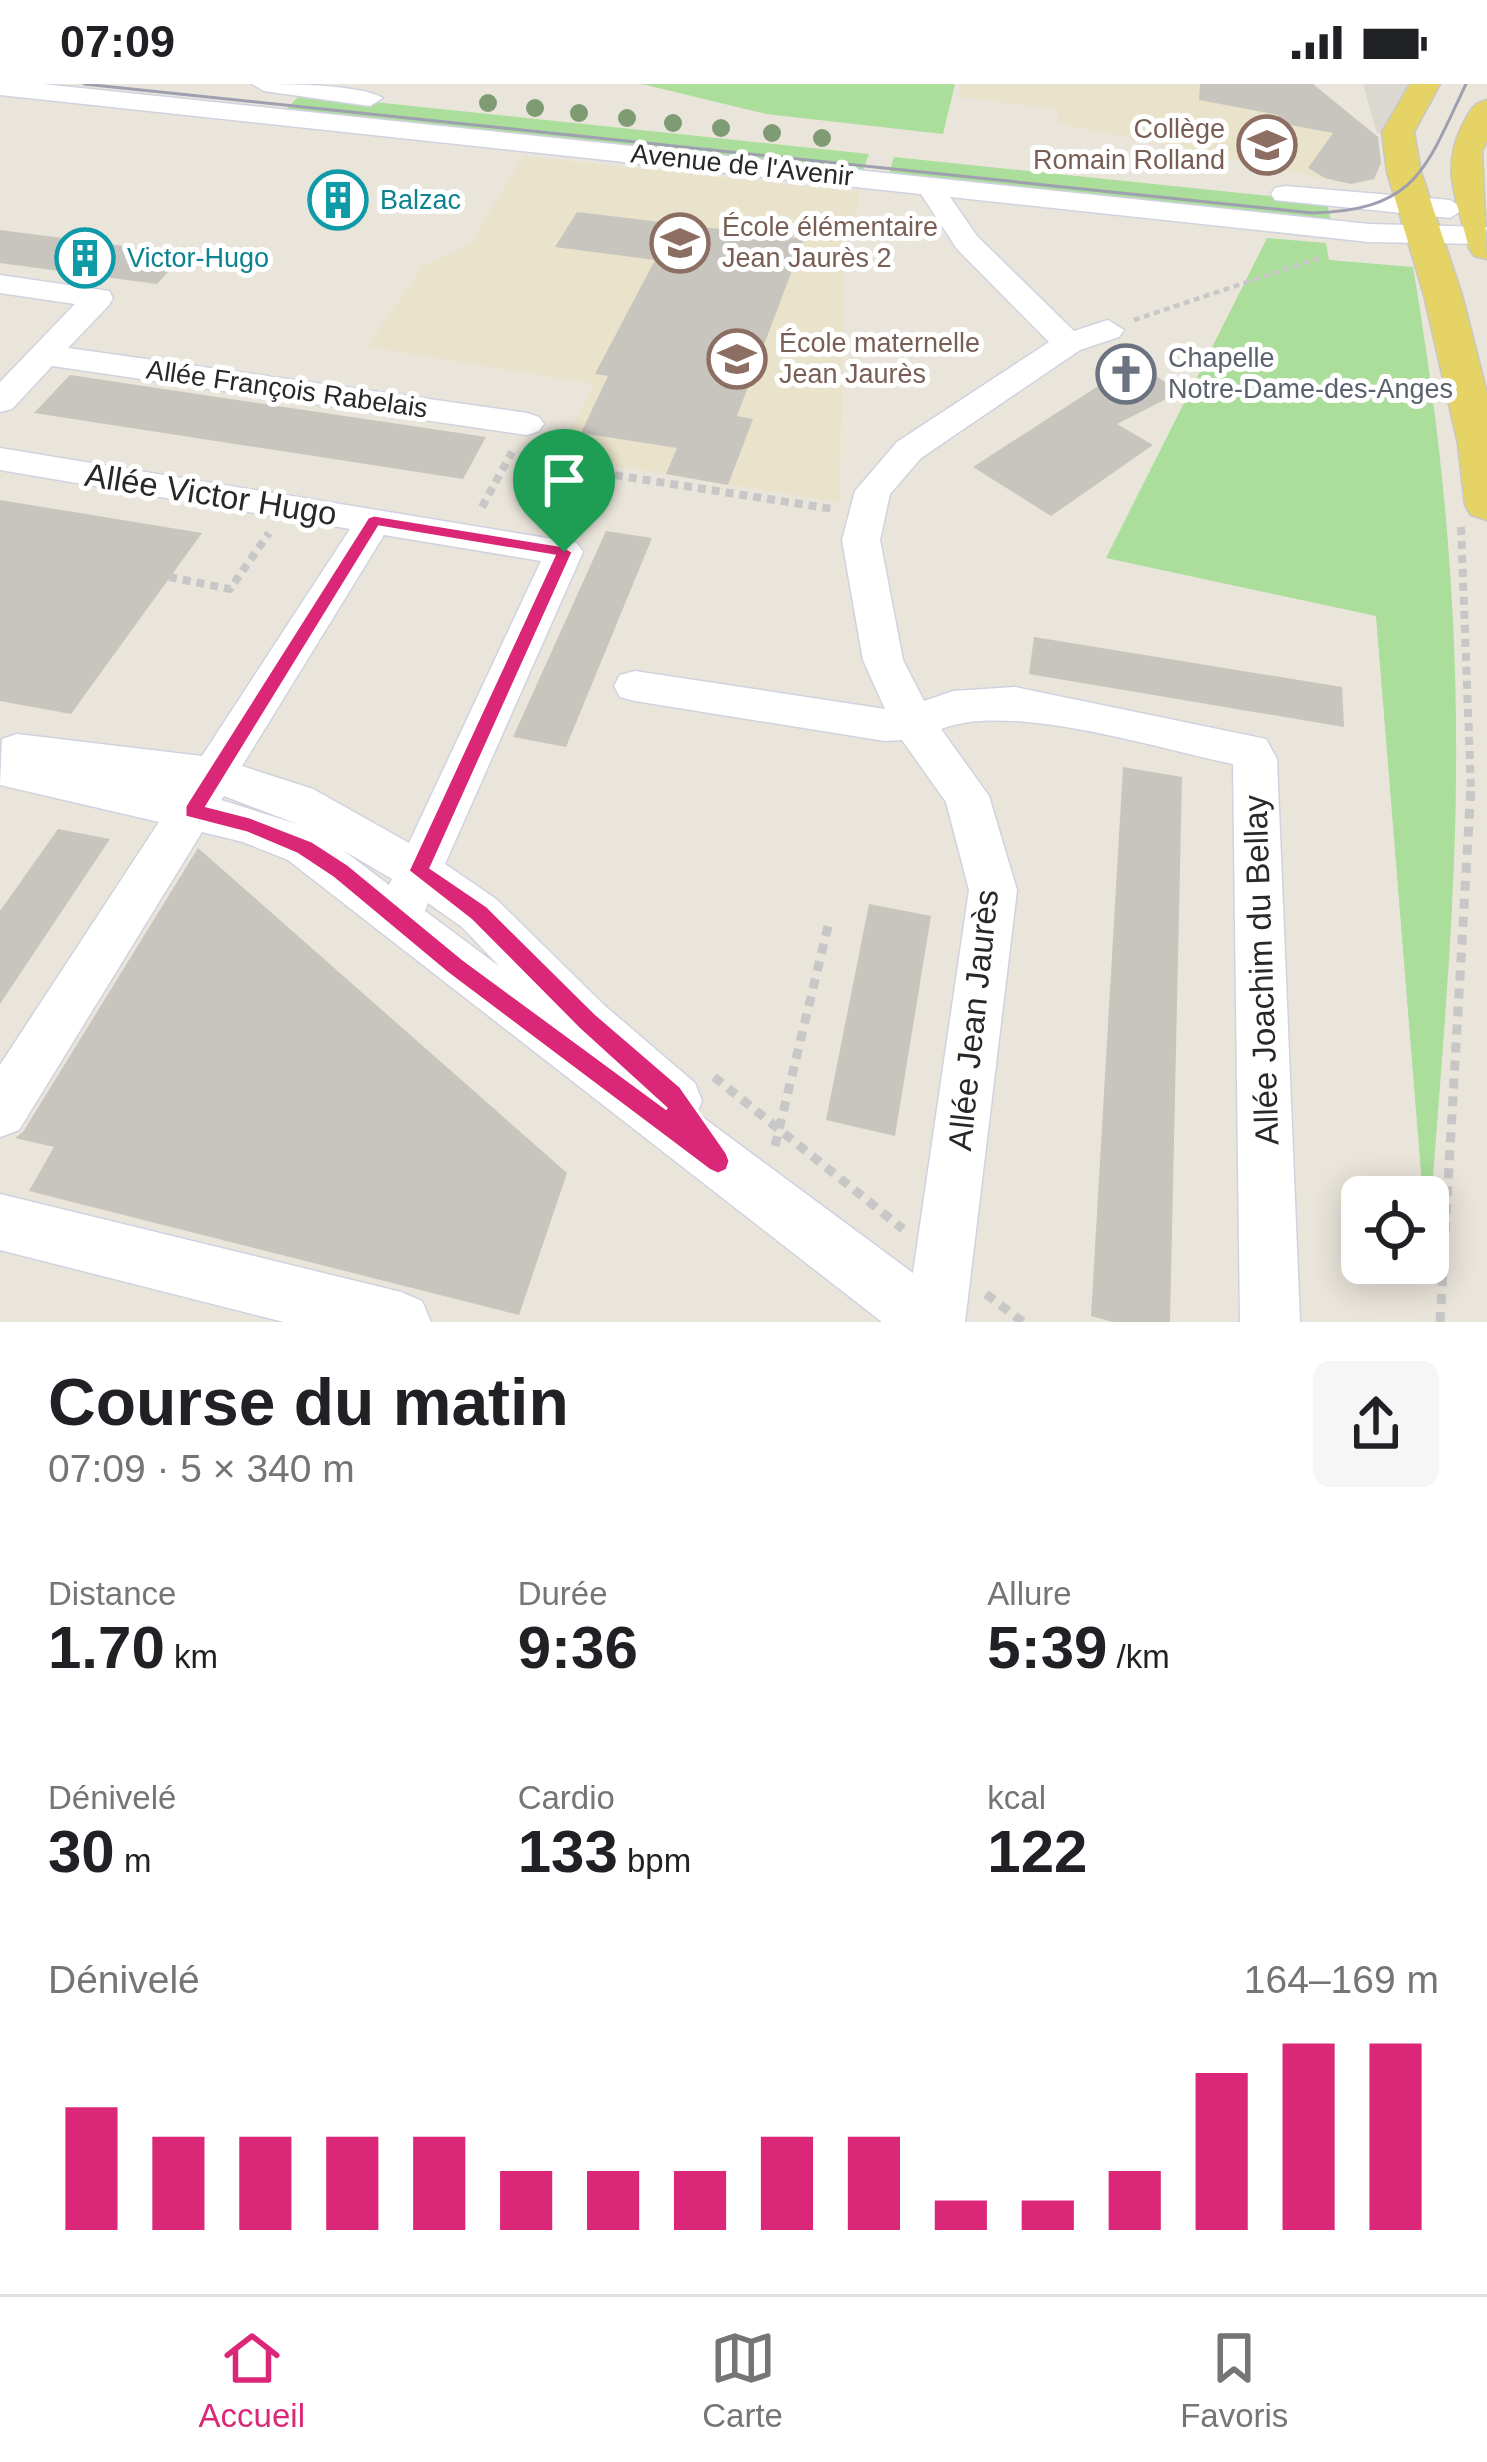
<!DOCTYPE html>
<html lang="fr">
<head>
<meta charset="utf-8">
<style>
	:root { --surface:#fff; --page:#f6f6f6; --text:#202124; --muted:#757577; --line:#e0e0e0; --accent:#db2777 }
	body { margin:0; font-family:Arial,sans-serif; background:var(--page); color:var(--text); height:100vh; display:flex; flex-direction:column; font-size:45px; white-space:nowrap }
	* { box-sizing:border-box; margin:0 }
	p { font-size:39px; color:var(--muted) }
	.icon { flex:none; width:66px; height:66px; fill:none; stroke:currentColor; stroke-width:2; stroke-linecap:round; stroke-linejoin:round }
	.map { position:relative; height:1238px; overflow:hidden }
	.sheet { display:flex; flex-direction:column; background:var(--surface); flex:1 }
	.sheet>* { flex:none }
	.buttons { position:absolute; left:1341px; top:1092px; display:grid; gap:24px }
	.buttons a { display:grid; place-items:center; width:108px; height:108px; border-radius:18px; background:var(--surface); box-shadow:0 6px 30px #0003; font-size:60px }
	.pin { position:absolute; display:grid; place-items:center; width:102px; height:102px; color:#fff; margin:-123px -51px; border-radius:50% 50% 50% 0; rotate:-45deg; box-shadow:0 0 12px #0007 }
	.pin .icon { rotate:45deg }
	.round { display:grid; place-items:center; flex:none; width:126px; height:126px; border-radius:18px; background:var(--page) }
	.overview { display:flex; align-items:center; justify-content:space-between; height:204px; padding:0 48px }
	h1 { font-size:66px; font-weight:700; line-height:90px }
	.stats { display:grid; grid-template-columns:repeat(3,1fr); gap:18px; height:204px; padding:12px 48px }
	.stats div { display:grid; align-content:center }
	.stats b { font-size:60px; font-weight:700 }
	.stats small { font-size:33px; font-weight:400 }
	.stats p { font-size:33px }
	.chart { height:336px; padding:24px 48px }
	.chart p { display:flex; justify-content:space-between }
	.chart svg { width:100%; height:216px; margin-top:12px; stroke:var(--accent); stroke-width:6 }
	.status { display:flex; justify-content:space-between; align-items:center; height:84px; padding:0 60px; background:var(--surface); direction:ltr }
	.status svg { height:33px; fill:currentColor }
	.menu { display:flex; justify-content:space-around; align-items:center; height:168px; border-top:3px solid var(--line); background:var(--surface); font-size:33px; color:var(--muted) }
	.menu a { display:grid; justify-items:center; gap:6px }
	.menu .active { color:var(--accent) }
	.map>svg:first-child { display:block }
</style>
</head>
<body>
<div class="status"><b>07:09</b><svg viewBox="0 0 49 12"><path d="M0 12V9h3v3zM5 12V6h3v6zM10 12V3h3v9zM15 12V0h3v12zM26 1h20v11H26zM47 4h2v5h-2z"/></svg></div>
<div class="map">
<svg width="1487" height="1238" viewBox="0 0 1487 1238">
	<rect width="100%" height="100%" fill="#eae5db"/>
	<path fill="#eae3cb" d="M960,0H1313L1377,88L1365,99L1338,98L1058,39L1057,26L959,13Z
		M523,72L859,108L857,130L845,153L840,419L580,376L570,394L547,390L593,300L367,263L423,181L470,161Z"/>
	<path fill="#abdd9b" d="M642,0H955L943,50L766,30Z
		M303,8L345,15L869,70L862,89L282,29Z
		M894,73L1327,118L1331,138L888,92Z
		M1267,154L1326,159L1329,176L1413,183C1442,354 1458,519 1456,692C1455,850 1438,1009 1428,1166V1113H1423L1376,532L1106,474Z"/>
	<path fill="#dad8d1" d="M1363,0H1413L1389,51L1377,49Z"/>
	<path fill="#c8c4be" d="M1200,0H1313L1378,53L1381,79L1374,95L1351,100L1325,94L1308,84L1333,49L1275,38L1278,31L1199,16Z
		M577,128L804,155L737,332L753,335L728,401L666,390L677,364L581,349L608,292L595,290L655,176L555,163Z
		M0,146L185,170L157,200L0,179Z
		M1140,281L1180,308L1117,340L1153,361L1051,432L973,383L1095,304Z
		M70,291L486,353L463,395L34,329Z
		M0,416L202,449L71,630L0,617Z
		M606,447L652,454L566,663L513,653Z
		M1034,553L1342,603L1344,643L1029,590Z
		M1123,683L1182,693L1170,1238H1113L1091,1232Z
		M58,745L110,755L0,920V827Z
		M198,764L567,1089L519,1231L29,1107L54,1063L15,1054L23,1048Z
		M869,820L931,832L895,1052L826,1036Z"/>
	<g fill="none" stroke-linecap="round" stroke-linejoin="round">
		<defs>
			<path id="minor" d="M0,0H43L1369,140L1487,143L1484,160L1369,158L950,113L977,152L1074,247L1108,236L1124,246L1119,253L1080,266L921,374L890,410L880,456L903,576L924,617L953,607L1015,603L1266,655L1277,675L1300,1238H1240L1233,680C1158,665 1010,617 941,645L989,712L1017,806L965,1238H882L288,776L243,758L202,748L19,1046L0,1053V981L159,738L0,701L2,655L17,650L202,672L350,445L0,386V364L577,459L583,468L445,780L496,815L604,921L695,999L702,1017L697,1029L913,1189L969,806L946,718L902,656L885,657L635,617L620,613L614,602L620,591L635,587L885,625L863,576L842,456L855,407L897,358L1049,258L957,165L921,110L0,11ZM384,451L541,477L409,759L313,705L242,682ZM224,712L300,741L221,716ZM343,766L392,795L389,801ZM428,819L462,843L500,883L425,827Z
				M252,0C284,0 359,0 383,14L370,22L264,7Z
				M1285,102L1450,116L1464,125L1450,134L1275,116L1271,110L1275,104Z
				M0,191L109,207L113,214L109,221L68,264L527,329L539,333L544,340L539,347L527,351L52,282L12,325L0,328V298L75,220L0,209Z
				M0,1110L401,1208L422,1217L431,1238H284L0,1166Z"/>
			<path id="major" d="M1410,0H1440L1414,48L1421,88L1462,211L1487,309V436L1471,431L1465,421L1458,360L1424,211L1387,88L1382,48Z
				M1487,16V57L1482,67L1487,175L1474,172L1469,164C1458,119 1440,86 1462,42C1469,29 1472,19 1487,16Z"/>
		</defs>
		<use href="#minor" stroke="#d1d2e0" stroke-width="3"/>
		<use href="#major" stroke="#c7c7c7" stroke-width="3"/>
		<path stroke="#c7c7c7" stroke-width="4.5" stroke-dasharray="6 4.5" stroke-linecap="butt" d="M1134,236L1319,174"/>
		<path stroke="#c7c7c7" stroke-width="8" stroke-dasharray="8 6" stroke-linecap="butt" d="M482,423L512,368
			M578,440L601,389L833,425
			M1461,443L1471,705
			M169,493L230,505L269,449"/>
		<path stroke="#c7c7c7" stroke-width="9" stroke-dasharray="10 8" stroke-linecap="butt" d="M714,993L903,1145
			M775,1062L829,838
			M986,1210L1023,1238
			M1440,1238L1471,702"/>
		<use href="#minor" fill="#fff" fill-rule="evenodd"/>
		<use href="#major" fill="#e5d365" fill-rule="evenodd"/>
		<path stroke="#9e9fb1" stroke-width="3" d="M84,0L1312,129C1417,126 1425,86 1466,0"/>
	</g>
	<g fill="#7e9b74">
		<circle cx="488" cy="19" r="9"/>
		<circle cx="535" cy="24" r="9"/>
		<circle cx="579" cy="29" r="9"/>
		<circle cx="627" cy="34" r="9"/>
		<circle cx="673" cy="39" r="9"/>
		<circle cx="721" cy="44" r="9"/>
		<circle cx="772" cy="49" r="9"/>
		<circle cx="822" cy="54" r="9"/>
	</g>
	<path fill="#db2777" stroke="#fff" stroke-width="3" fill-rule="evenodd" d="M374,431L564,462L573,468L431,784L487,822L595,929L680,1002L727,1069L730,1077L727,1086L718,1090L709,1086L447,889L333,794L297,770L247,749L185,733V722L368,433ZM379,443L554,472L408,787L471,836L578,944L667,1025L463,875L349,781L312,757L250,733L207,722Z"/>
	<defs>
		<symbol id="school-ring" viewBox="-11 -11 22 22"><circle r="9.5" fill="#fff" stroke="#8d6e63" stroke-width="1.5"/><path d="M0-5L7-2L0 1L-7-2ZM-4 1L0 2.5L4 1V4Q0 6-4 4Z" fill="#8d6e63"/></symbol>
		<symbol id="building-ring" viewBox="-11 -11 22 22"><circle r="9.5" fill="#fff" stroke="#0f9aa8" stroke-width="1.5"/><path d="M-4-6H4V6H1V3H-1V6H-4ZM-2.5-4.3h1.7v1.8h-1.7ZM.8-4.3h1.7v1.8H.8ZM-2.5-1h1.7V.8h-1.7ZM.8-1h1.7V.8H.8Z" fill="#0f9aa8"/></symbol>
		<symbol id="church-ring" viewBox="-11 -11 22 22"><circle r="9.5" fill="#fff" stroke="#6b7280" stroke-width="1.5"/><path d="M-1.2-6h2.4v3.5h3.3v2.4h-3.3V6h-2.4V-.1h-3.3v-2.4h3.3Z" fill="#6b7280"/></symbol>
	</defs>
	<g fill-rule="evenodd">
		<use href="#school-ring" x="1234" y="28" width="66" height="66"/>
		<use href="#building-ring" x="305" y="83" width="66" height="66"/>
		<use href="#school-ring" x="647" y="126" width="66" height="66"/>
		<use href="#building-ring" x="52" y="141" width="66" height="66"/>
		<use href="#school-ring" x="704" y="242" width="66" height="66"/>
		<use href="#church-ring" x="1093" y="257" width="66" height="66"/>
	</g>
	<g text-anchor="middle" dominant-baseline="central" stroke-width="10" stroke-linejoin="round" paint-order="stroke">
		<g font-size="27" fill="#785e54" stroke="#fff" text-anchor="start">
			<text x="1225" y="45" text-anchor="end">Collège<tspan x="1225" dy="31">Romain Rolland</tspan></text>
			<text x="722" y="143">École élémentaire<tspan x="722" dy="31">Jean Jaurès 2</tspan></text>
			<text x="779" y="259">École maternelle<tspan x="779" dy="31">Jean Jaurès</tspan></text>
		</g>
		<g font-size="27" fill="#282828" stroke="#fff">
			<text transform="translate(742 81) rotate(6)">Avenue de l'Avenir</text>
			<text transform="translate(287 305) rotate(8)">Allée François Rabelais</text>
		</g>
		<g font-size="27" fill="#0d838f" stroke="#fff" text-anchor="start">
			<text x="380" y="116">Balzac</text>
			<text x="127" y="174">Victor-Hugo</text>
		</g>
		<g font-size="27" fill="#5b616d" stroke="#fff" text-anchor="start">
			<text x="1168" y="274">Chapelle<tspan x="1168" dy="31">Notre-Dame-des-Anges</tspan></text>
		</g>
		<g font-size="33" fill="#282828" stroke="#fff">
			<text transform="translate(211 410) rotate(9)">Allée Victor Hugo</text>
			<text transform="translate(1261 886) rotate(-92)">Allée Joachim du Bellay</text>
			<text transform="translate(973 936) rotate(-84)">Allée Jean Jaurès</text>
		</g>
	</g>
</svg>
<div class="buttons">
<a><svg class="icon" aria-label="locate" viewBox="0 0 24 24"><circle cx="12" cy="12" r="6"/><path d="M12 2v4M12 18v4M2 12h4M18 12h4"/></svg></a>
</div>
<div class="pin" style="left:564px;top:468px;background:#1e9e55"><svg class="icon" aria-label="arrive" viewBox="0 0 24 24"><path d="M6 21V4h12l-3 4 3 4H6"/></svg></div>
</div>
<section class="sheet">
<div class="overview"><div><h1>Course du matin</h1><p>07:09 · 5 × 340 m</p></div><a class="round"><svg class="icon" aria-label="share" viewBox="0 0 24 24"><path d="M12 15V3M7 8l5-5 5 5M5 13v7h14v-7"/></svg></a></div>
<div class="stats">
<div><p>Distance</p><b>1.70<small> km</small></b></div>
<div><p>Durée</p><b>9:36</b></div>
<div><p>Allure</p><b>5:39<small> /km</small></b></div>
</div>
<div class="stats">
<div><p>Dénivelé</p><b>30<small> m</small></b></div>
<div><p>Cardio</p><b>133<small> bpm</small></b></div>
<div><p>kcal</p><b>122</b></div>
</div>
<div class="chart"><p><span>Dénivelé</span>164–169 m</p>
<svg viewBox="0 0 160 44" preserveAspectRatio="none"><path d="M5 44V19M15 44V25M25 44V25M35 44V25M45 44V25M55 44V32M65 44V32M75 44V32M85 44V25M95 44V25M105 44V38M115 44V38M125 44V32M135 44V12M145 44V6M155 44V6"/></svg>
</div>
</section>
<nav class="menu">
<a class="active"><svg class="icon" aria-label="home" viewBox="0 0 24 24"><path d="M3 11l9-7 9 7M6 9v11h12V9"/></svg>Accueil</a>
<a><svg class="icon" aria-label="map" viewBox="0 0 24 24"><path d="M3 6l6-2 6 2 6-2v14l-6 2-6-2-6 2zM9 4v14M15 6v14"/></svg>Carte</a>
<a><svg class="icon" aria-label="saved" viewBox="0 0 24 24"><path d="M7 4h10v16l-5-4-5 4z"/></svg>Favoris</a>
</nav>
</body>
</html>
